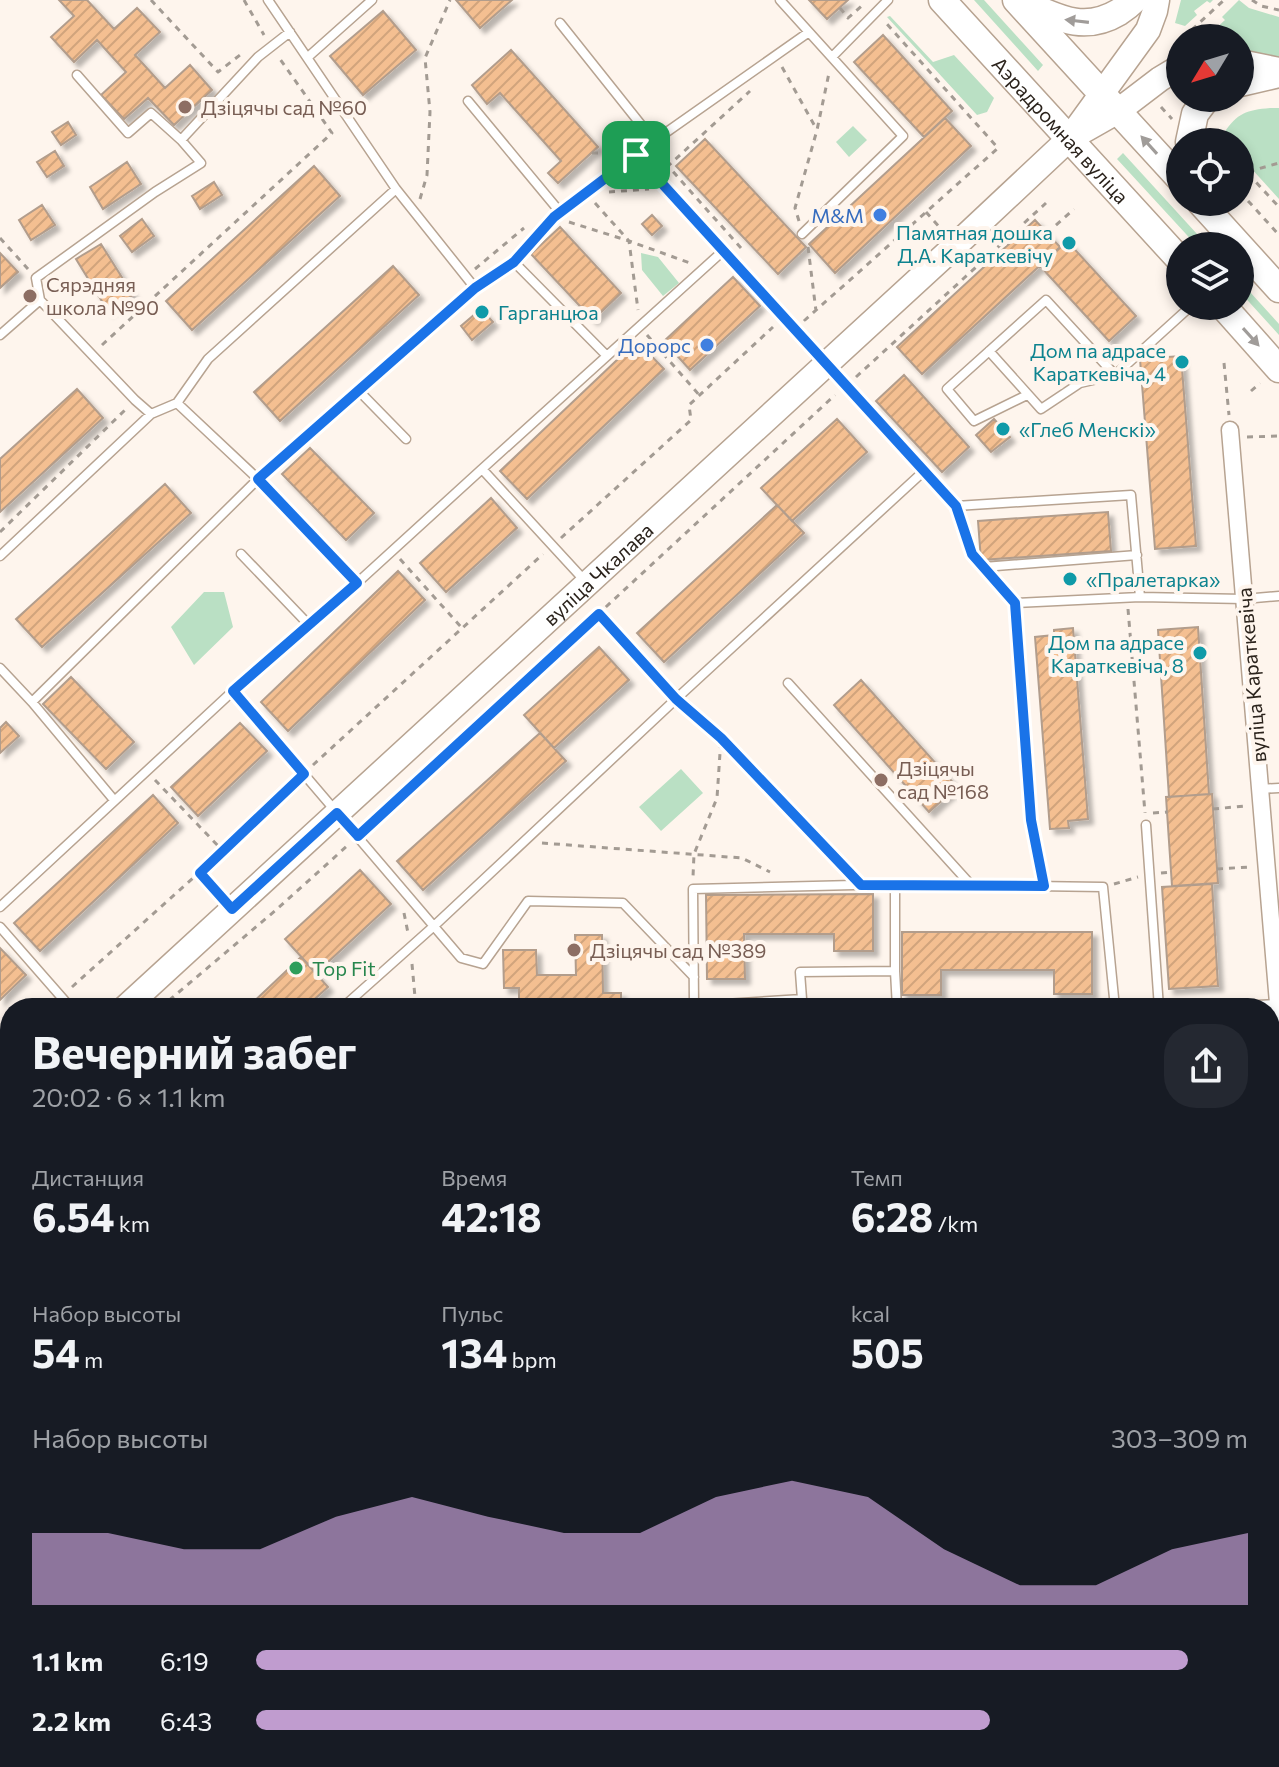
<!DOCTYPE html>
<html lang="ru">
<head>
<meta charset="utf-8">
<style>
	:root { --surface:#171b24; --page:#242831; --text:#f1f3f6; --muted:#9ea1a6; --accent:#c09ccf }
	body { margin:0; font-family:Commissioner,sans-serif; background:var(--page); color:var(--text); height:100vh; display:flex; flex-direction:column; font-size:30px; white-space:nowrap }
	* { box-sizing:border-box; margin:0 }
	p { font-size:26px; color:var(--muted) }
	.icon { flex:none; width:44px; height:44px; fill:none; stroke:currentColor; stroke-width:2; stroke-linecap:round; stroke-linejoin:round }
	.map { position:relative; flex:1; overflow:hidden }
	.drawer { position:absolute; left:0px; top:998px; width:1280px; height:770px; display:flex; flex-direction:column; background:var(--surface); border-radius:32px 32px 0 0; box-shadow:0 4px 12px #0003 }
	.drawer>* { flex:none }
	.needle { width:52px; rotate:232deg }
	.tools { position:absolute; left:1166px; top:24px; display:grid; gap:16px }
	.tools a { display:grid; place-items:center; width:88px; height:88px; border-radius:50%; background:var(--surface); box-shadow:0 4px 12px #0003; font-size:40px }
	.pin { position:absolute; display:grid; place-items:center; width:68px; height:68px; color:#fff; margin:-34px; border-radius:16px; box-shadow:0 4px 12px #0006 }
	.round { display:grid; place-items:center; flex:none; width:84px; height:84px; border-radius:32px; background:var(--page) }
	.summary { display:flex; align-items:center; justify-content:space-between; height:136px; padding:0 32px }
	h1 { font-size:44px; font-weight:700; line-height:60px }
	.figures { display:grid; grid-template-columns:repeat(3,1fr); gap:12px; height:136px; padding:8px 32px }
	.figures div { display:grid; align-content:center }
	.figures b { font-size:40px; font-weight:700 }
	.figures small { font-size:22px; font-weight:400 }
	.figures p { font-size:22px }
	.chart { height:224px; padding:16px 32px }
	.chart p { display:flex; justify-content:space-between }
	.chart svg { width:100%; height:144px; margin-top:8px; fill:var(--accent); opacity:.7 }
	ul { padding:0 32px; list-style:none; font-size:26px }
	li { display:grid; grid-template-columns:128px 96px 1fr; align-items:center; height:60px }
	li i { height:20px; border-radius:10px; background:var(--accent) }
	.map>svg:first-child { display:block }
</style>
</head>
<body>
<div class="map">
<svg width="1279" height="1767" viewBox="0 0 1279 1767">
	<defs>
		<pattern id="building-hatch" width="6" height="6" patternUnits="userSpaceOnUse" patternTransform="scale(2)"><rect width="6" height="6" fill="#f4bf91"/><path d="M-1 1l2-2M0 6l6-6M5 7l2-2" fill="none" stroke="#d1a47c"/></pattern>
		<filter id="shadow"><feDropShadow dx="5" dy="5" stdDeviation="2" flood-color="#0004"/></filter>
	</defs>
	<rect width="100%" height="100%" fill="#fef5ed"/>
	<path fill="#bae0c4" d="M974,0H984L1043,65L1038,71Z
		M1181,0H1213L1210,3L1207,1L1194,11L1197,15L1185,26L1175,23Z
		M1239,0L1249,8L1279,17V61L1240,54V38H1198L1208,29L1212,32L1225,20L1222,17Z
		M890,16L933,62L954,55L994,98L987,112L977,115L887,17Z
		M1270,108H1279V199L1240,156V142H1230L1224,133C1237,113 1247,110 1270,108Z
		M853,126L867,140L849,157L836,142Z
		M1123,153L1208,246H1197L1117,159Z
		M641,253L658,257L679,283L663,296L642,270Z
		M1240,281L1279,324V335L1240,292Z
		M204,592H224L233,627L194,665L171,627Z
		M681,769L703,793L661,831L639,807Z
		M1270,1366H1279V1534L1270,1523Z"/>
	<path fill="url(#building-hatch)" stroke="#b29d8c" stroke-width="2" filter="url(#shadow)" d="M59,0H87L114,29L137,8L160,32L135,55L165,88L190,65L212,90L174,125L148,98L124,119L101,95L126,72L97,40L74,62L51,37L74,16Z
		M456,0H512L480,28Z
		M809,0H848L827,19Z
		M383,11L416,50L363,95L330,56Z
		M883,35L952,111L924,137L854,62Z
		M511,50L598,147L558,183L548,173L561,161L500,93L487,104L472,85Z
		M945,118L971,146L835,273L809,244Z
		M68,122L76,135L61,145L52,132Z
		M705,139L806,247L778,274L676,166Z
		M55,151L64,166L47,177L37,162Z
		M127,162L141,184L103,209L90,187Z
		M314,166L340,196L192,330L166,301Z
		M214,182L222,195L200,209L192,196Z
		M42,205L55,225L31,240L19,220Z
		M652,215L662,226L652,235L642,224Z
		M142,219L154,236L132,252L120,236Z
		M1035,220L1060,247L922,374L897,347Z
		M560,227L621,293L593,320L531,254Z
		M1067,241L1136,316L1109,341L1040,266Z
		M101,244L133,295L108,311L76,259Z
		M0,253L18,272L0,288Z
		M393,266L419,295L280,421L254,392Z
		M733,277L760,306L690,370L664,341Z
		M481,309L493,322L472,340L461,326Z
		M637,341L664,369L527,499L500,471Z
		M1181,356L1196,546L1155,549L1140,359Z
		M904,375L969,447L942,472L876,401Z
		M77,389L103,418L0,512V459Z
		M837,419L867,452L792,521L761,488Z
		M994,419L1010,437L991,452L976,435Z
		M310,448L374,513L346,540L282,474Z
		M165,484L191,513L42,647L16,619Z
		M491,498L517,528L446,592L420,563Z
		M777,505L804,533L664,662L637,633Z
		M1108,512L1111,551L981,560L978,521Z
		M398,571L425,600L288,731L261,702Z
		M1198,627L1209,794L1169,797L1158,630Z
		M1073,628L1088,819L1068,821L1069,828L1050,829L1035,637L1054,635V630Z
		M599,647L629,680L554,748L524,715Z
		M71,677L134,742L106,769L43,704Z
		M861,680L957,787L929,812L834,705Z
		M6,722L19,736L0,753V728Z
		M240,723L267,751L198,816L171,787Z
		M540,733L566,761L423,890L397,861Z
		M1212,794L1218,883L1172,886L1166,797Z
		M153,795L178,823L40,951L14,923Z
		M360,870L391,904L316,973L285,939Z
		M1212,884L1218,986L1169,989L1162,887Z
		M873,894V951H834V934H744L745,979H707L706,895Z
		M902,932H1092V994H1054V970H941V995H902Z
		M575,935H602L603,993H621V1008H587V1003H548V1008H519V988H504L503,950H536L537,975H576Z
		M0,948L26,975L0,1000Z
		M301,957L328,987L306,1007L247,1008Z
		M10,1429V1470L0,1475V1434Z
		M403,1758H566L491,1767H404Z
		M763,1758H771L773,1767H714V1765Z
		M771,1758H880L882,1767H773Z"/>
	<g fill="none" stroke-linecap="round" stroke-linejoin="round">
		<defs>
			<path id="lane" d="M268,0L396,189L475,288L514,262L554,217L654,141L809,32
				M780,0L903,136L802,234
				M560,23L654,141
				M308,57L372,0
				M832,57L888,0
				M77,75L128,133L151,113L181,140L201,163L155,192L36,278L40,300L135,400L151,414
				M468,101L560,212
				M181,140L258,57L290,32
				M636,155L723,251
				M514,262L607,356
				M0,335L40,300
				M989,351L1041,409L1080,383L1115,375
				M359,391L406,439
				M1027,395L974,421L947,389L1046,300L1115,375L1191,306
				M177,403L258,479L357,583L482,469L585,581
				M177,403L208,359L396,189
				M482,469L723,251L956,506L1131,495L1140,597
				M956,506L972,554L984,567L1137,555
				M241,554L309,625
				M0,556L151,414L177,403
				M0,668L32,702L258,479L475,288
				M788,683L971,885
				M233,691L461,958L483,964L528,901L623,903L694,977
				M32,702L114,800
				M1260,789L1279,788
				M1031,820L1015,603L1140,597L1244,599L1279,596
				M1146,825L1159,1008
				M895,884V971
				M0,907L233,691L357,583
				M0,927L71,1008
				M342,1008L434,926L676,699L924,471
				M897,1008L895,971L800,972L802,999L694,1006L693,889L895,884L1103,887L1115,1008
				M1200,1008L1278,1004
				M1270,1178H1279
				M0,1263L10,1281
				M0,1506L10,1503
				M0,1580L8,1689H10
				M1270,1647L1279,1641
				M80,1758L83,1767
				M924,1758L925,1767
				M957,1758L958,1767"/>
			<path id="street" d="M1230,430L1279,1015
				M351,1767L386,1758"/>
			<g id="secondary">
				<path d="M1240,62L1279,70"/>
				<path d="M1074,136L1118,111L1160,79L1180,67"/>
				<path id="s1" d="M125,1008L956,245L1069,139L1148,30L1155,11L1157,0"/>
				<path d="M0,1122L10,1114"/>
			</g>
			<g id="primary">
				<path id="s2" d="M942,0L1180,260"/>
				<path d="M1016,0L1180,179"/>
				<path d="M1024,3C1058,18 1084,33 1119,12C1125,8 1129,5 1134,0"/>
				<path d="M1240,83L1279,74"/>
				<path d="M1189,142L1195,114L1207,98"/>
				<path d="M1200,202L1279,289"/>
				<path d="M1223,306L1279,369"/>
				<path d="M1270,1308H1279"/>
				<path d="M0,1340H10"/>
				<path d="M1270,1342H1279"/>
				<path d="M1270,1547L1279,1556"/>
				<path d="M1270,1601L1279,1608"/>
			</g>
		</defs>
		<use href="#lane" stroke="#b7a391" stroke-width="11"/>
		<use href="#street" stroke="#b7a391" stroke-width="19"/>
		<use href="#secondary" stroke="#b7a391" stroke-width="27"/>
		<use href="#primary" stroke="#b7a391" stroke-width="29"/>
		<path stroke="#a39b93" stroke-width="3" stroke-dasharray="6 6" stroke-linecap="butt" d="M151,0L218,72L240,55
			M244,0L264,35
			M1252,0L1261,6L1279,10
			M840,8L848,18L865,3
			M1183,38L1224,0
			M782,67L817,130
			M1161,107L1172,119
			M592,153H616
			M1240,165L1279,207
			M1240,180L1247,172L1279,163
			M609,192L649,189
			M1240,192L1279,235
			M420,199L427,175L430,112L425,58L450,0
			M595,203L629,241L690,263
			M926,212L942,230
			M799,221L795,208L817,130L829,73
			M569,222L629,241L638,310
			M1047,233L1074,209
			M0,238L28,269
			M808,247L816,311
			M741,248L668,166L750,91
			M475,269L524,228
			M804,319L805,320L998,148L886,23
			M647,335L700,396
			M102,345L332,133L280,59
			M1224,363L1229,415
			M856,377L1046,203
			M1251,391L1260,383
			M1247,437L1279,436
			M0,532L126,409
			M561,538L691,420L689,405L773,327
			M400,559L462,628
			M994,579L1008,594
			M1128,609L1145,813
			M600,615L668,689
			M688,709L721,738L717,798L694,854L693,877
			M721,738L848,872
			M313,765L543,554
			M155,780L223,851
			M1213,809L1245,806
			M1153,813L1167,812
			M368,827L835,395
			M1033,831L1042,874
			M542,843L742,858L770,872
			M1217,869L1249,867
			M200,873L218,894
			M1161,873L1171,872
			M1114,884L1138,877
			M404,913L408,933
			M412,964L416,1008
			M72,987L223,851L293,784
			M160,1008L276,910L347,846
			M0,1048L10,1039
			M0,1166L10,1184
			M1270,1281L1279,1283
			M0,1374L10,1370
			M693,1758L694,1767
			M709,1758V1762L739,1758"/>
		<use href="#lane" stroke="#fff" stroke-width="8"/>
		<use href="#street" stroke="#fff" stroke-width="16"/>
		<use href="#secondary" stroke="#fff" stroke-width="24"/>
		<use href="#primary" stroke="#fff" stroke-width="26"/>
	</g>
	<defs><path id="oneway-solid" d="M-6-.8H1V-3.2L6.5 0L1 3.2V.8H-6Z" transform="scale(2)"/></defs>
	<g fill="#a09c99">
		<use href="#oneway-solid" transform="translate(1077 21) rotate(-173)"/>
		<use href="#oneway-solid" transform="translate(1149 145) rotate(-132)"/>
		<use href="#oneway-solid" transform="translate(1251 337) rotate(48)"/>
	</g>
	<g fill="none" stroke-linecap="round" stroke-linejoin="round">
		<defs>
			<path id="route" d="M636,155L956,506L972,554L1015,603L1031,820L1044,886L861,885L721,738L676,699L599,614L358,836L337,813L232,909L200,873L304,774L233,691L357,583L258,479L475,288L514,262L554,217Z"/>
		</defs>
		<use href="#route" stroke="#fff" stroke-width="16"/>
		<use href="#route" stroke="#1a73e8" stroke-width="10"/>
	</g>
	<g fill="#8d6e63" stroke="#fef5ed" stroke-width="3">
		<circle cx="185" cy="107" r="8"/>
		<circle cx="30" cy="296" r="8"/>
		<circle cx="881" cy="780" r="8"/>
		<circle cx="574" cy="950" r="8"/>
	</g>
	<g fill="#3f7fe0" stroke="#fef5ed" stroke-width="3">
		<circle cx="880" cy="215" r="8"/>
		<circle cx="707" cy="345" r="8"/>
	</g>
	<g fill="#0f9aa8" stroke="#fef5ed" stroke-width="3">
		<circle cx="1069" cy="243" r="8"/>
		<circle cx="482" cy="312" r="8"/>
		<circle cx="1182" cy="362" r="8"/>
		<circle cx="1003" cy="429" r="8"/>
		<circle cx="1070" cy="579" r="8"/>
		<circle cx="1200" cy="653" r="8"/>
	</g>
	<circle fill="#2e9e5b" stroke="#fef5ed" stroke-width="3" cx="296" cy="968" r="8"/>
	<g text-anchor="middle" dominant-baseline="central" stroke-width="8" stroke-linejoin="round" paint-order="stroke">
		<g font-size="20" fill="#785e54" stroke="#fef5ed" text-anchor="start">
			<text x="201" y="107">Дзіцячы сад №60</text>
			<text x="46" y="284">Сярэдняя<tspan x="46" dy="23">школа №90</tspan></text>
			<text x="897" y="768">Дзіцячы<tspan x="897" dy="23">сад №168</tspan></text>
			<text x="590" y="950">Дзіцячы сад №389</text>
		</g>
		<g font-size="20" fill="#2b231c" stroke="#fef5ed">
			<text stroke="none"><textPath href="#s2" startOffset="176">Аэрадромная вуліца</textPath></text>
			<text stroke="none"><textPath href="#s1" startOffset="642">вуліца Чкалава</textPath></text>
			<text transform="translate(1251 675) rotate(-95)">вуліца Караткевіча</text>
		</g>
		<g font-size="20" fill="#366cbe" stroke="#fef5ed" text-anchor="end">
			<text x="864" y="215">M&amp;M</text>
			<text x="691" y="345">Дорорс</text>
		</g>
		<g font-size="20" fill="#0d838f" stroke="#fef5ed" text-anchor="end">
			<text x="1053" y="232">Памятная дошка<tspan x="1053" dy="23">Д.А. Караткевічу</tspan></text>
			<text x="498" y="312" text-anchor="start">Гарганцюа</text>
			<text x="1166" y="350">Дом па адрасе<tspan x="1166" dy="23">Караткевіча, 4</tspan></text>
			<text x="1019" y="429" text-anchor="start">«Глеб Менскі»</text>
			<text x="1086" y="579" text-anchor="start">«Пралетарка»</text>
			<text x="1184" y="642">Дом па адрасе<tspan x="1184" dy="23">Караткевіча, 8</tspan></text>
		</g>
		<g font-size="20" fill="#27864d" stroke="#fef5ed" text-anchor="start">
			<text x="312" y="968">Top Fit</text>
		</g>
	</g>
</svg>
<div class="tools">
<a><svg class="needle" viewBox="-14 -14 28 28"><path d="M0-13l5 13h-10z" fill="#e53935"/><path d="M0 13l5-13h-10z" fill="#9ea1a6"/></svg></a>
<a><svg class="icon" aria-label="locate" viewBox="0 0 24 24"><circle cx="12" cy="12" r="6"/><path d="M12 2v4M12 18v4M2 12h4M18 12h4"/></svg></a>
<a><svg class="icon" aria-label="layers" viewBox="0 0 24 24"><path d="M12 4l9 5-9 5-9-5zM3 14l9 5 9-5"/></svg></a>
</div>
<div class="pin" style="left:636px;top:155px;background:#1e9e55"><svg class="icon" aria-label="arrive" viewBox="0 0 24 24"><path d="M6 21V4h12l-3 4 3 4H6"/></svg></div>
<section class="drawer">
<div class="summary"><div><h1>Вечерний забег</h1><p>20:02 · 6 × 1.1 km</p></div><a class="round"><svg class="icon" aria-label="share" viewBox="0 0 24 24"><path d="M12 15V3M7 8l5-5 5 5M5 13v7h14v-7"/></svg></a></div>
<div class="figures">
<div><p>Дистанция</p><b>6.54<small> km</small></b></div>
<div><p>Время</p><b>42:18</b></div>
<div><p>Темп</p><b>6:28<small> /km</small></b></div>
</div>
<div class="figures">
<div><p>Набор высоты</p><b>54<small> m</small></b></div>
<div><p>Пульс</p><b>134<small> bpm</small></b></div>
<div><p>kcal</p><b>505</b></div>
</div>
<div class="chart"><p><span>Набор высоты</span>303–309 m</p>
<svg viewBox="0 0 160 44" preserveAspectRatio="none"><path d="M0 44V22L10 22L20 27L30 27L40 17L50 11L60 17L70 22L80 22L90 11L100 6L110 11L120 27L130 38L140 38L150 27L160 22V44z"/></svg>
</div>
<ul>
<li><b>1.1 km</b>6:19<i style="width:94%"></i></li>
<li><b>2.2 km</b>6:43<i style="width:74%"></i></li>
</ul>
</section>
</div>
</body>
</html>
